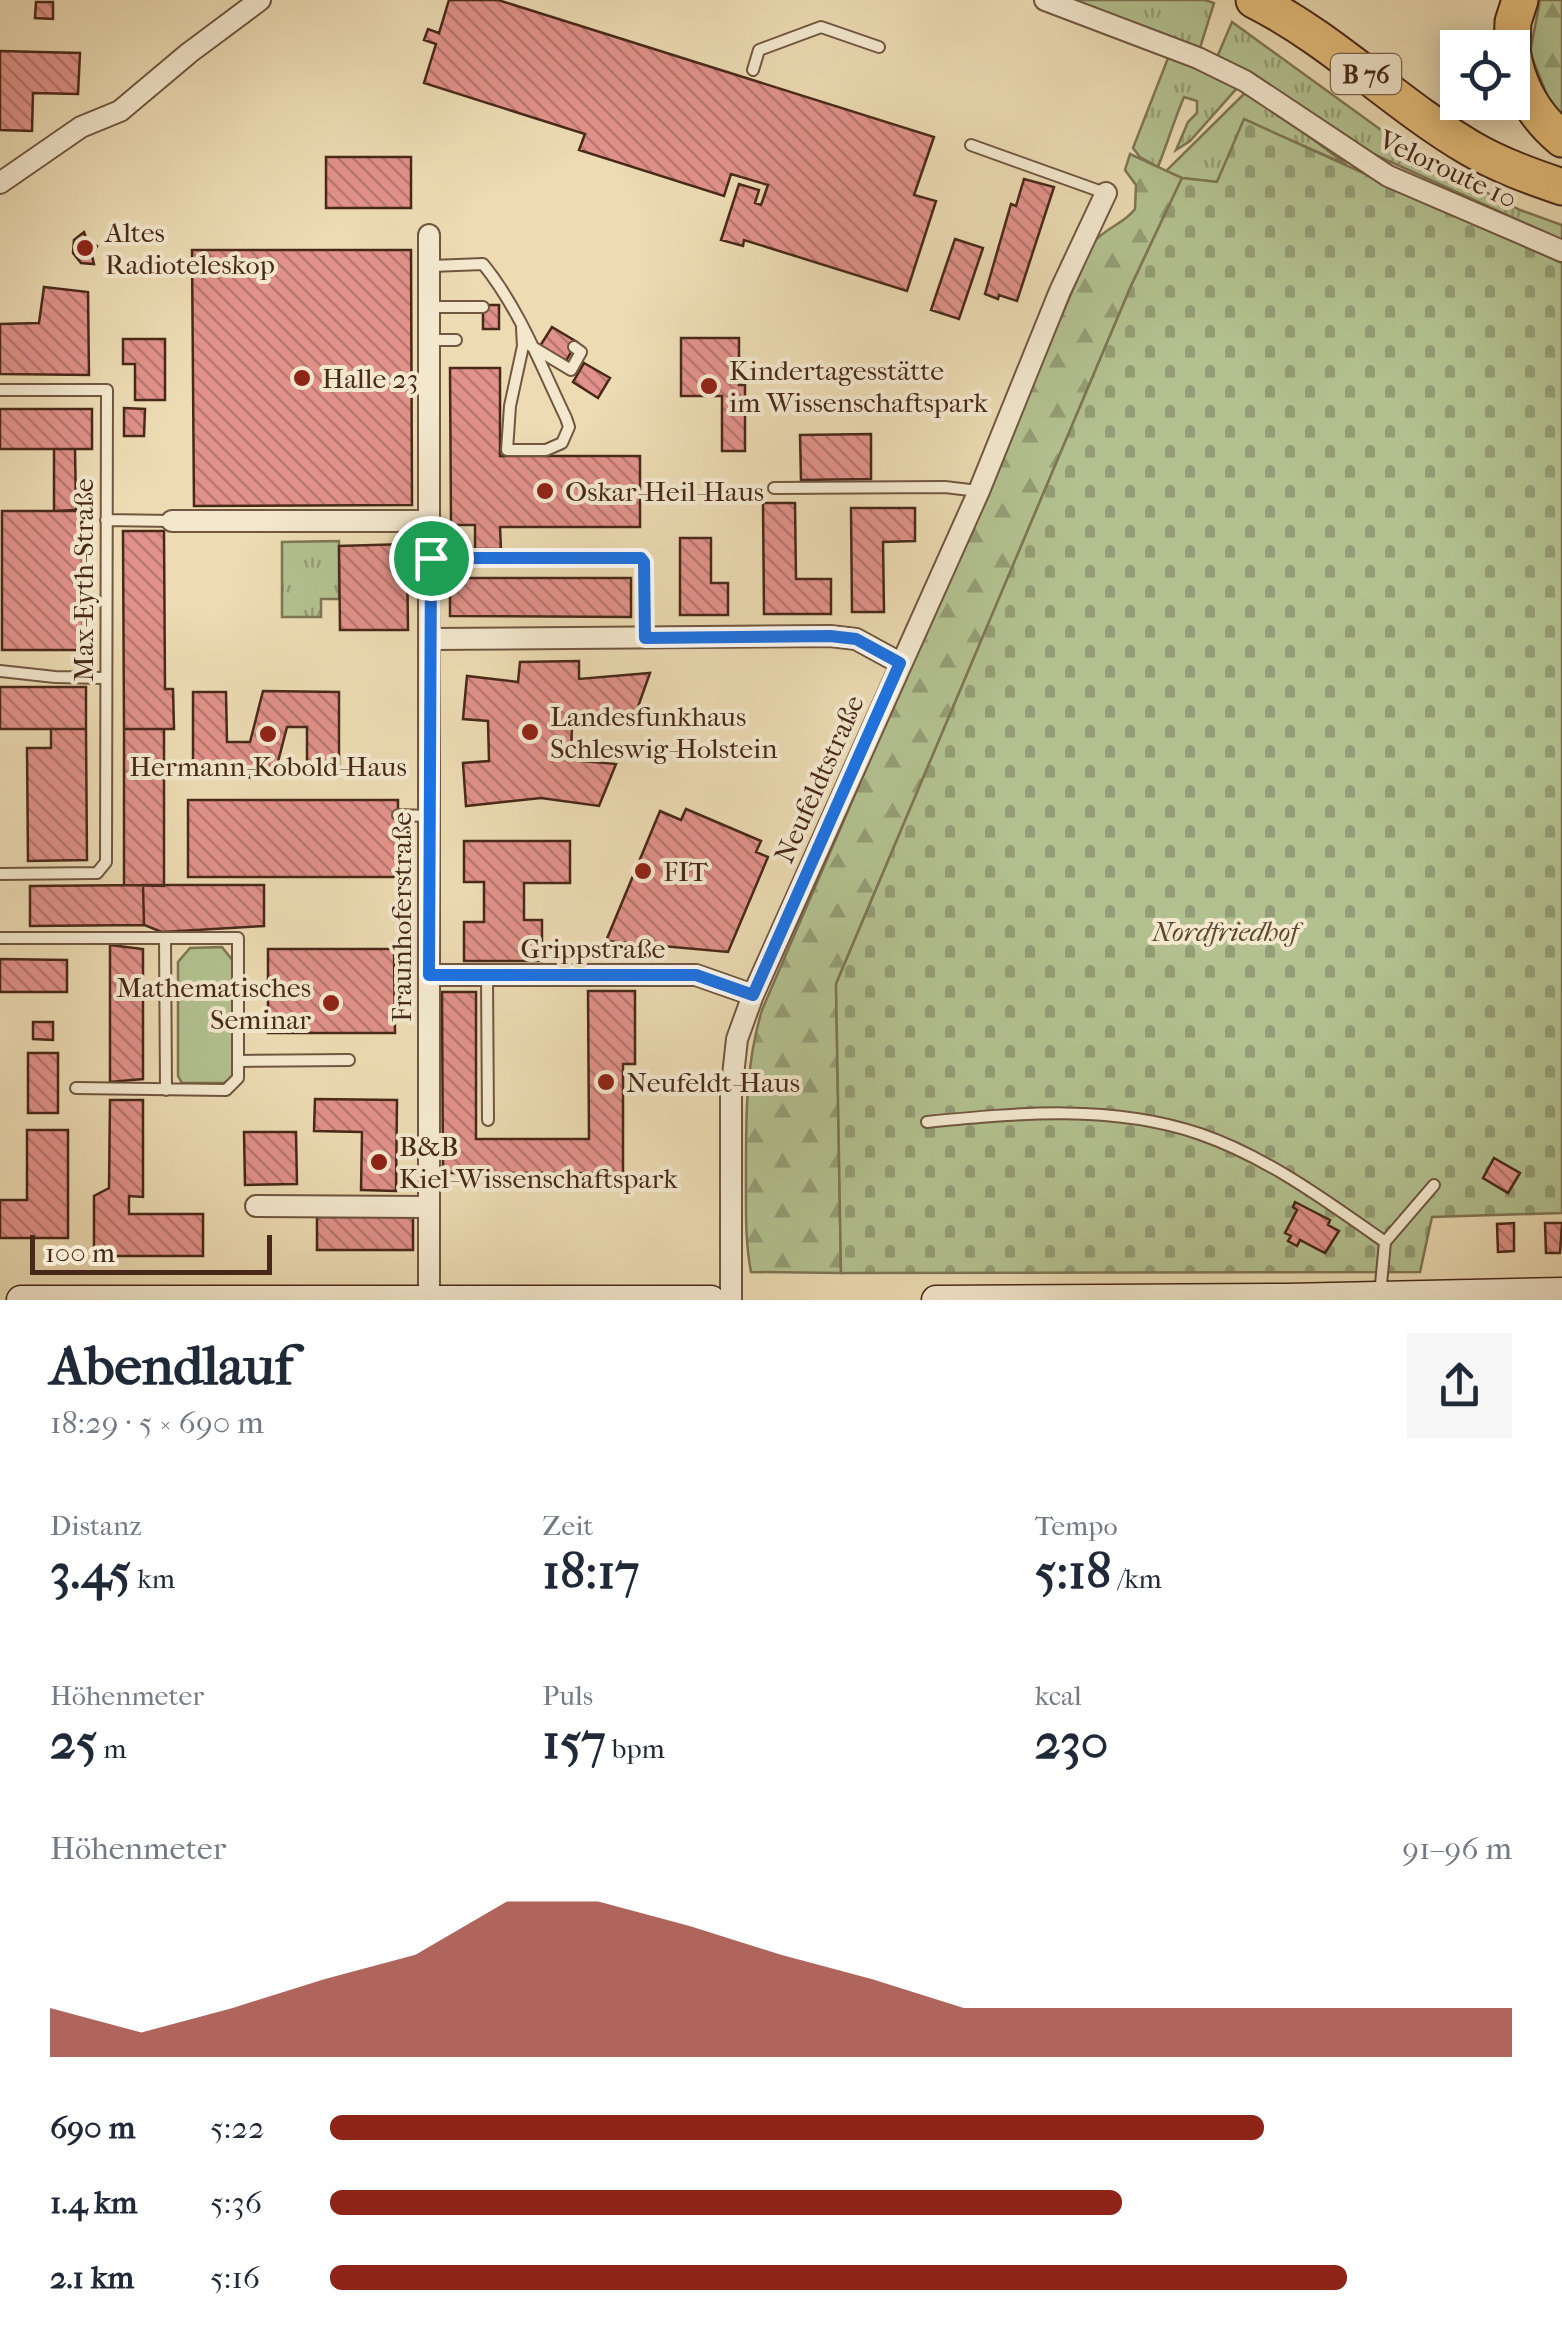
<!DOCTYPE html>
<html lang="de">
<head>
<meta charset="utf-8">
<style>
	:root { --surface:#fff; --page:#f6f6f7; --text:#1f2937; --muted:#747a83; --accent:#8f2418 }
	body { margin:0; font-family:"IM FELL French Canon",serif; background:var(--page); color:var(--text); height:100vh; display:flex; flex-direction:column; font-size:38px; white-space:nowrap }
	* { box-sizing:border-box; margin:0 }
	p { font-size:32px; color:var(--muted) }
	.icon { flex:none; width:55px; height:55px; fill:none; stroke:currentColor; stroke-width:2; stroke-linecap:round; stroke-linejoin:round }
	.map { position:relative; height:1300px; overflow:hidden }
	.details { display:flex; flex-direction:column; background:var(--surface); flex:1 }
	.details>* { flex:none }
	.fabs { position:absolute; left:1440px; top:30px; display:grid; gap:20px }
	.fabs a { display:grid; place-items:center; width:90px; height:90px; border-radius:0px; background:var(--surface); box-shadow:0 5px 25px #0003; font-size:50px }
	.scale { position:absolute; left:30px; bottom:25px; width:242px; box-sizing:border-box; padding-left:10px; border:5px solid #482919; border-top:0; font-size:28px; line-height:35px; white-space:nowrap; color:#482919; -webkit-text-stroke:8px #f3e8ce; paint-order:stroke }
	.pin { position:absolute; display:grid; place-items:center; width:85px; height:85px; color:#fff; margin:-42px; border:5px solid #fff; border-radius:50%; box-shadow:0 2px 10px #0007 }
	.round { display:grid; place-items:center; flex:none; width:105px; height:105px; border-radius:0px; background:var(--page) }
	.summary { display:flex; align-items:center; justify-content:space-between; height:170px; padding:0 50px }
	h1 { font-size:55px; font-weight:700; line-height:75px }
	.metrics { display:grid; grid-template-columns:repeat(3,1fr); gap:15px; height:170px; padding:10px 50px }
	.metrics div { display:grid; align-content:center }
	.metrics b { font-size:50px; font-weight:700 }
	.metrics small { font-size:28px; font-weight:400 }
	.metrics p { font-size:28px }
	.chart { height:280px; padding:20px 50px }
	.chart p { display:flex; justify-content:space-between }
	.chart svg { width:100%; height:180px; margin-top:10px; fill:var(--accent); opacity:.7 }
	ul { padding:0 50px; list-style:none; font-size:32px }
	li { display:grid; grid-template-columns:160px 120px 1fr; align-items:center; height:75px }
	li i { height:25px; border-radius:12px; background:var(--accent) }
	.map>svg:first-child { display:block }
</style>
</head>
<body>
<div class="map">
<svg width="1562" height="1300" viewBox="0 0 1562 1300">
	<defs>
		<pattern id="grass-tufts" width="24" height="20" patternUnits="userSpaceOnUse" patternTransform="scale(2.5)"><rect width="24" height="20" fill="#b3c190"/><path d="M3 7l-1-3M5 7V3M7 7l1-3M15 17l-1-3M17 17v-4M19 17l1-3" fill="none" stroke="#949d75"/></pattern>
		<pattern id="forest-firs" width="22" height="20" patternUnits="userSpaceOnUse" patternTransform="scale(2.5)"><rect width="22" height="20" fill="#b3c190"/><path d="M5 1l3.5 6h-7zM16 11l3.5 6h-7z" fill="#949d75"/></pattern>
		<pattern id="cemetery-stones" width="16" height="16" patternUnits="userSpaceOnUse" patternTransform="scale(2.5)"><rect width="16" height="16" fill="#b3c190"/><path d="M2 7V4a2 2 0 0 1 4 0v3zM10 15v-3a2 2 0 0 1 4 0v3z" fill="#949d75"/></pattern>
		<pattern id="building-back-hatch" width="6" height="6" patternUnits="userSpaceOnUse" patternTransform="scale(2.5)"><rect width="6" height="6" fill="#e1928a"/><path d="M-1 5l2 2M0 0l6 6M5-1l2 2" fill="none" stroke="#b87770"/></pattern>
	</defs>
	<rect width="100%" height="100%" fill="#ecdbb3"/>
	<filter id="stains"><feTurbulence type="fractalNoise" baseFrequency=".002" numOctaves="4"/><feColorMatrix values="0 0 0 0 .2 0 0 0 0 .09 0 0 0 0 .02 0 0 0 .5 -.17"/></filter>
	<radialGradient id="worn" r=".72"><stop offset=".6" stop-color="#630" stop-opacity="0"/><stop offset="1" stop-color="#630" stop-opacity=".3"/></radialGradient>
	<path fill="url(#grass-tufts)" stroke="#7e7554" stroke-width="2.5" d="M1064,0H1205L1214,3L1199,51Z
		M1232,22L1417,156L1520,210L1562,225V240L1358,147L1252,73L1217,57Z
		M1170,53L1237,88L1190,141L1176,150L1188,122L1197,113V101L1184,97C1175,118 1167,144 1158,167L1140,157L1133,148Z
		M1248,90L1347,165L1245,120L1217,182L1182,178L1166,171Z
		M339,541V599H321V617H282V542Z"/>
	<path fill="url(#forest-firs)" stroke="#7e7554" stroke-width="2.5" d="M1540,0H1562V116L1553,110L1530,53Z
		M1130,154L1182,178L1131,286L836,984L841,1273L751,1272C745,1241 746,1210 746,1179C746,1120 745,1066 762,1010L1093,243C1106,227 1124,224 1135,209L1136,185L1125,170Z"/>
	<path fill="url(#cemetery-stones)" stroke="#7e7554" stroke-width="2.5" d="M1244,119L1562,263V1213L1432,1217L1420,1272L841,1273L836,984L1131,286L1182,178L1217,182Z"/>
	<path fill="#b3c190" stroke="#7e7554" stroke-width="2.5" d="M222,947L233,961V1077L224,1083H182L178,1076V962L190,948Z"/>
	<path fill="url(#building-back-hatch)" stroke="#482919" stroke-width="2.5" d="M449,0H498L934,137L914,195L936,201L907,291L744,240L743,246L721,240L739,184L759,190L755,203L761,205L768,185L731,174L724,196L579,150L585,134L424,83L436,44L424,40L428,29L439,33Z
		M36,2H53V19L35,18Z
		M0,51L80,53L78,94L33,93L32,131L0,130Z
		M326,157H411V208H326Z
		M1024,179L1054,187L1017,301L999,295L998,299L985,294L1011,204L1016,206Z
		M84,232L87,241L97,246L92,256L94,264L81,263L73,253L74,240Z
		M955,239L983,248L959,319L931,310Z
		M192,250H411L412,505L194,506Z
		M44,287L88,292L89,375L0,374V324L39,323Z
		M483,305H499V329H483Z
		M552,327L577,342L566,361L540,346Z
		M681,338H739V385H745V451H722V396H681Z
		M123,339H165V400H135V364H123Z
		M584,363L610,378L598,398L573,382Z
		M450,368H500V456H640V527H500L501,549H475V525H451Z
		M124,408L145,409L144,436H124Z
		M0,409H92V449H0Z
		M871,434V479L801,480L800,435Z
		M54,449H75L76,510L54,511Z
		M763,503H795L796,579H831V614H764Z
		M851,508H915V541L883,542L884,612H852Z
		M2,511H83V650H2Z
		M123,531H164L165,689H173L174,729H124Z
		M680,538H711V583H728V615H680Z
		M407,544L408,630H340L339,546Z
		M450,578H631V617L450,616Z
		M579,661V679L650,673L634,718L572,724L571,760L616,764L599,806L541,798L466,806L463,763L489,761L488,721L463,719L467,676L518,682L520,662Z
		M0,687H86V729H0Z
		M263,691L339,692V777H307V727H287L274,777L193,778V692H226L227,742H250Z
		M51,729H86L87,860L28,861L27,748H51Z
		M124,729H164V886L124,885Z
		M188,800H398V877H188Z
		M686,809L761,841L756,852L768,857L728,952L606,941L660,811L681,820Z
		M464,841H570V883H524V920H542V961H464V922H484V882H464Z
		M143,885H264V926L162,932L144,925Z
		M143,885L144,925L30,926V886Z
		M110,945L143,949V1079L110,1082Z
		M268,949H394L395,1033H268Z
		M0,959L67,960V992H0Z
		M588,991H635V1064H623V1173H443L442,992H476V1139H589Z
		M33,1022H53V1040L33,1039Z
		M28,1053H58V1113H28Z
		M315,1099L397,1100L396,1191L361,1190L362,1132L314,1131Z
		M110,1100H143V1197L129,1196V1214H203V1256H94V1196L109,1188Z
		M27,1130H68V1238H0V1200H27Z
		M244,1132H296L297,1184L245,1185Z
		M1494,1158L1520,1173L1508,1193L1483,1178Z
		M1295,1202L1330,1220L1328,1225L1339,1231L1325,1253L1300,1240L1297,1246L1288,1241L1291,1236L1285,1233L1297,1210L1293,1207Z
		M317,1217H413V1250H317Z
		M1514,1223V1251L1498,1252L1497,1224Z
		M1545,1223H1562L1560,1253H1546Z"/>
	<g fill="none" stroke-linecap="round" stroke-linejoin="round">
		<defs>
			<path id="lane" d="M753,70L759,50L821,27L879,47
				M971,145L1105,193
				M431,266L483,264C519,308 541,366 566,418L569,427L562,443L546,450H507L510,406L523,346L522,328
				M431,307H483
				M431,340H456
				M531,346L571,370L581,352L574,347
				M0,390H107L106,862L97,873L0,874
				M774,488L945,487L978,491
				M106,520L172,521
				M431,558H641L644,563L645,638
				M0,671L55,677L104,678
				M398,815L429,816
				M0,938H238V1078L226,1090L76,1088
				M165,938L166,1090
				M487,976L488,1120
				M238,1061L349,1060
				M927,1122C1018,1113 1112,1104 1200,1134C1267,1157 1328,1202 1385,1242L1380,1295
				M1385,1242L1434,1185"/>
			<path id="street" d="M1045,0L1198,58L1245,81L1388,176L1562,251
				M0,183L81,127L120,111L189,53L260,0
				M172,521H430
				M431,639L830,636L856,639L900,663
				M429,975H696L753,995
				M256,1206L428,1207
				M429,1299V235
				M731,1300V1094L737,1039L753,995L979,491L1060,291L1106,193"/>
			<path id="secondary" d="M21,1300H711
				M936,1300L1287,1298L1562,1292"/>
			<path id="highway" d="M1254,0C1332,39 1395,104 1470,148C1499,165 1530,176 1562,187
				M1512,48L1513,22L1520,0
				M1512,49C1517,86 1533,115 1562,139"/>
		</defs>
		<use href="#lane" stroke="#715640" stroke-width="14"/>
		<use href="#street" stroke="#715640" stroke-width="24"/>
		<use href="#secondary" stroke="#482919" stroke-width="31"/>
		<use href="#highway" stroke="#482919" stroke-width="39"/>
		<use href="#lane" stroke="#f3e8ce" stroke-width="10"/>
		<use href="#street" stroke="#f3e8ce" stroke-width="20"/>
		<use href="#secondary" stroke="#f3e8ce" stroke-width="28"/>
		<use href="#highway" stroke="#e6be7a" stroke-width="35"/>
	</g>
	<g fill="none" stroke-linecap="round" stroke-linejoin="round">
		<defs>
			<path id="route" d="M431,558H641L644,562L645,638L830,636L856,639L900,663L753,995L696,975H429Z"/>
		</defs>
		<use href="#route" stroke="#fff" stroke-width="20"/>
		<use href="#route" stroke="#1a73e8" stroke-width="12"/>
	</g>
	<g fill="#8f2418" stroke="#f3e8ce" stroke-width="4">
		<circle cx="85" cy="248" r="10"/>
		<circle cx="302" cy="378" r="10"/>
		<circle cx="709" cy="386" r="10"/>
		<circle cx="545" cy="491" r="10"/>
		<circle cx="530" cy="732" r="10"/>
		<circle cx="268" cy="734" r="10"/>
		<circle cx="643" cy="871" r="10"/>
		<circle cx="331" cy="1003" r="10"/>
		<circle cx="606" cy="1082" r="10"/>
		<circle cx="379" cy="1162" r="10"/>
	</g>
	<g text-anchor="middle" dominant-baseline="central" stroke-width="8" stroke-linejoin="round" paint-order="stroke">
		<rect fill="#f3e8ce" stroke="#7b624f" stroke-width="2.5" x="1331" y="54" width="70" height="40" rx="8"/>
		<g font-size="25" font-weight="bold" fill="#482919">
			<text x="1366" y="74">B 76</text>
		</g>
		<g font-size="28" fill="#482919" stroke="#f3e8ce">
			<text transform="translate(1448 169) rotate(25)">Veloroute 10</text>
			<text transform="translate(83 580) rotate(-90)">Max-Eyth-Straße</text>
			<text transform="translate(819 779) rotate(-66)">Neufeldtstraße</text>
			<text transform="translate(401 917) rotate(-90)">Fraunhoferstraße</text>
			<text x="593" y="948">Grippstraße</text>
		</g>
		<g font-size="28" fill="#482919" stroke="#f3e8ce" text-anchor="start">
			<text x="105" y="232">Altes<tspan x="105" dy="32">Radioteleskop</tspan></text>
			<text x="729" y="370">Kindertagesstätte<tspan x="729" dy="32">im Wissenschaftspark</tspan></text>
			<text x="322" y="378">Halle 23</text>
			<text x="565" y="491">Oskar-Heil-Haus</text>
			<text x="550" y="716">Landesfunkhaus<tspan x="550" dy="32">Schleswig-Holstein</tspan></text>
			<text x="268" y="766" text-anchor="middle">Hermann-Kobold-Haus</text>
			<text x="663" y="871">FIT</text>
			<text x="311" y="987" text-anchor="end">Mathematisches<tspan x="311" dy="32">Seminar</tspan></text>
			<text x="626" y="1082">Neufeldt-Haus</text>
			<text x="399" y="1146">B&amp;B<tspan x="399" dy="32">Kiel-Wissenschaftspark</tspan></text>
		</g>
		<g font-size="28" font-style="italic" fill="#5d4731" stroke="#f3e8ce">
			<text x="1225" y="931">Nordfriedhof</text>
		</g>
	</g>
	<rect width="100%" height="100%" filter="url(#stains)"/>
	<rect width="100%" height="100%" fill="url(#worn)"/>
</svg>
<div class="fabs">
<a><svg class="icon" aria-label="locate" viewBox="0 0 24 24"><circle cx="12" cy="12" r="6"/><path d="M12 2v4M12 18v4M2 12h4M18 12h4"/></svg></a>
</div>
<div class="scale">100 m</div>
<div class="pin" style="left:431px;top:558px;background:#1e9e55"><svg class="icon" aria-label="arrive" viewBox="0 0 24 24"><path d="M6 21V4h12l-3 4 3 4H6"/></svg></div>
</div>
<section class="details">
<div class="summary"><div><h1>Abendlauf</h1><p>18:29 · 5 × 690 m</p></div><a class="round"><svg class="icon" aria-label="share" viewBox="0 0 24 24"><path d="M12 15V3M7 8l5-5 5 5M5 13v7h14v-7"/></svg></a></div>
<div class="metrics">
<div><p>Distanz</p><b>3.45<small> km</small></b></div>
<div><p>Zeit</p><b>18:17</b></div>
<div><p>Tempo</p><b>5:18<small> /km</small></b></div>
</div>
<div class="metrics">
<div><p>Höhenmeter</p><b>25<small> m</small></b></div>
<div><p>Puls</p><b>157<small> bpm</small></b></div>
<div><p>kcal</p><b>230</b></div>
</div>
<div class="chart"><p><span>Höhenmeter</span>91–96 m</p>
<svg viewBox="0 0 160 44" preserveAspectRatio="none"><path d="M0 44V32L10 38L20 32L30 25L40 19L50 6L60 6L70 12L80 19L90 25L100 32L110 32L120 32L130 32L140 32L150 32L160 32V44z"/></svg>
</div>
<ul>
<li><b>690 m</b>5:22<i style="width:79%"></i></li>
<li><b>1.4 km</b>5:36<i style="width:67%"></i></li>
<li><b>2.1 km</b>5:16<i style="width:86%"></i></li>
</ul>
</section>
</body>
</html>
